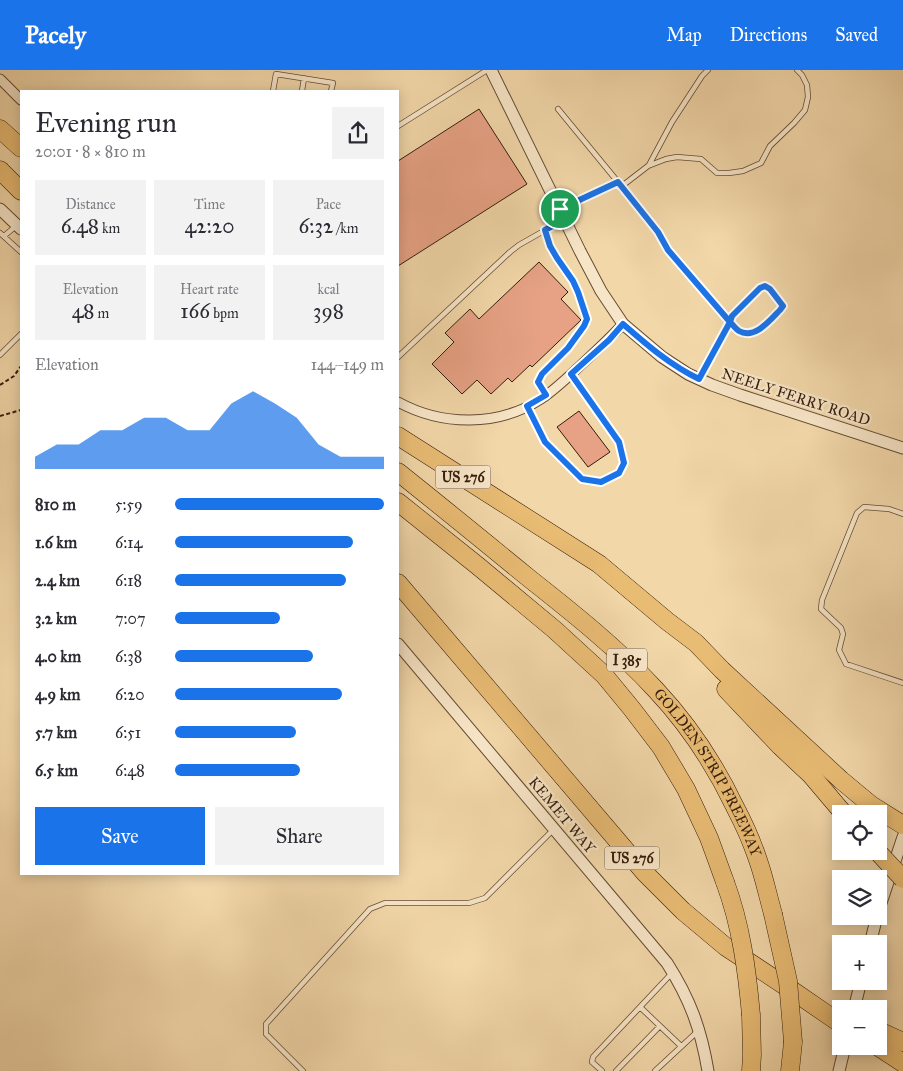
<!DOCTYPE html>
<html lang="en">
<head>
<meta charset="utf-8">
<style>
	:root { --surface:#fff; --page:#f2f2f3; --text:#2b2b33; --muted:#7c7c81; --accent:#1a73e8 }
	body { margin:0; font-family:"IM FELL Great Primer",serif; background:var(--page); color:var(--text); height:100vh; display:flex; flex-direction:column; font-size:19px; white-space:nowrap }
	* { box-sizing:border-box; margin:0 }
	p { font-size:16px; color:var(--muted) }
	.icon { flex:none; width:28px; height:28px; fill:none; stroke:currentColor; stroke-width:2; stroke-linecap:round; stroke-linejoin:round }
	.map { position:relative; flex:1; overflow:hidden }
	.side { position:absolute; left:20px; top:20px; width:379px; height:785px; display:flex; flex-direction:column; background:var(--surface); border-radius:0px; box-shadow:0 2px 12px #0003 }
	.side>* { flex:none }
	.buttons { position:absolute; left:832px; top:735px; display:grid; gap:10px }
	.buttons a { display:grid; place-items:center; width:55px; height:55px; border-radius:0px; background:var(--surface); box-shadow:0 2px 12px #0003; font-size:25px }
	.pin { position:absolute; display:grid; place-items:center; width:42px; height:42px; color:#fff; margin:-21px; border:2px solid #fff; border-radius:50%; box-shadow:0 1px 5px #0007 }
	.round { display:grid; place-items:center; flex:none; width:52px; height:52px; border-radius:0px; background:var(--page) }
	.overview { display:flex; align-items:center; justify-content:space-between; height:85px; padding:0 15px }
	h1 { font-size:28px; font-weight:600; line-height:38px }
	.stats { display:grid; grid-template-columns:repeat(3,1fr); gap:8px; height:85px; padding:5px 15px }
	.stats div { display:grid; align-content:center; border-radius:0px; background:var(--page); text-align:center }
	.stats b { font-size:21px; font-weight:600 }
	.stats small { font-size:14px; font-weight:400 }
	.stats p { font-size:14px }
	.chart { height:140px; padding:10px 15px }
	.chart p { display:flex; justify-content:space-between }
	.chart svg { width:100%; height:90px; margin-top:5px; fill:var(--accent); opacity:.7 }
	.cta { display:flex; gap:10px; margin-top:auto; padding:10px 15px }
	.cta a { flex:1; height:58px; border-radius:0px; background:var(--accent); color:#fff; font-size:20px; font-weight:600; line-height:58px; text-align:center }
	.cta a+a { background:var(--page); color:var(--text) }
	ul { padding:0 15px; list-style:none; font-size:16px }
	li { display:grid; grid-template-columns:80px 60px 1fr; align-items:center; height:38px }
	li i { height:12px; border-radius:6px; background:var(--accent) }
	header { display:flex; align-items:center; gap:30px; box-sizing:border-box; height:70px; padding:0 25px; background:var(--accent); color:#fff }
	header strong { font-size:24px }
	nav { display:flex; gap:28px; margin-inline-start:auto; font-size:18px }
	.map>svg:first-child { display:block }
</style>
</head>
<body>
<header>
<strong>Pacely</strong>
<nav><a>Map</a><a>Directions</a><a>Saved</a></nav>
</header>
<div class="map">
<svg width="903" height="1001" viewBox="0 0 903 1001">
	<rect width="100%" height="100%" fill="#f2d7a9"/>
	<filter id="stains"><feTurbulence type="fractalNoise" baseFrequency=".004" numOctaves="4"/><feColorMatrix values="0 0 0 0 .2 0 0 0 0 .09 0 0 0 0 .02 0 0 0 .5 -.17"/></filter>
	<radialGradient id="worn" r=".72"><stop offset=".6" stop-color="#630" stop-opacity="0"/><stop offset="1" stop-color="#630" stop-opacity=".3"/></radialGradient>
	<path fill="#e7a285" stroke="#341c0c" d="M479,39L527,114L398,196V91Z
		M539,192L568,222L561,229L581,250L532,297L530,295L512,312L508,308L491,324L477,310L462,324L432,294L454,272L445,263L470,239L479,249Z
		M579,341L610,382L588,397L557,357Z"/>
	<g fill="none" stroke-linecap="round" stroke-linejoin="round">
		<defs>
			<path id="service" d="M273,21L276,4L333,13L331,21
				M302,21L304,8
				M558,39L618,112
				M398,56L487,0
				M649,95L672,52L702,6L708,0
				M622,116L648,96L666,89L677,87L701,89L717,103H729L743,101L761,93L770,76L794,53L805,40L808,27L807,15L802,5L797,0
				M561,138L618,112L658,162L668,180L730,252L699,308
				M545,160L550,176L557,188L573,211L578,222L587,249L584,256L568,278L542,304L538,312L546,325
				M0,163L21,182
				M4,166L16,156
				M765,216L770,219L783,237L781,240C771,249 755,270 739,261C736,259 733,255 730,252L732,246L760,218Z
				M0,285L21,264
				M398,287L510,182L519,175L563,150
				M527,336L545,372L582,409L601,412L619,403L624,393L619,372L571,304
				M903,444L889,439L864,437L857,443L822,530L821,539L841,558L843,564L839,580L846,594L903,613
				M640,937L681,976
				M303,1001L266,964V954L370,839L385,833H469L485,828L553,760
				M602,1001L592,992L593,987L672,903
				M616,1001L660,956
				M655,1001L698,961"/>
			<path id="minor" d="M0,9L21,30
				M398,332C442,356 498,357 541,329C556,319 569,306 582,294C596,281 610,268 623,254"/>
			<path id="tertiary" d="M491,0L580,181L601,221L623,254L662,287L688,304L712,315L740,325L903,378
				M0,139L21,159
				M398,574L667,893C690,929 701,959 708,1001
				M879,839L903,767
				M870,874L877,846
				M854,939L861,911
				M839,1001L845,976"/>
			<g id="motorway">
				<path d="M0,59L21,78"/>
				<path d="M0,100L21,121"/>
				<path d="M398,366L599,494L667,551L696,573L722,600L841,710L871,735L903,755"/>
				<path id="s1" d="M398,402C442,437 486,473 530,509C573,543 617,578 655,619C687,653 715,695 735,737C744,754 752,772 758,790C764,807 768,826 773,844"/>
				<path d="M398,432L478,496L555,560L604,605L632,639L661,677L686,719L709,768L725,812"/>
				<path d="M398,513L645,803L683,841L726,877L796,923L841,954"/>
				<path d="M726,619L780,676L811,705L844,744"/>
				<path d="M879,961L903,972"/>
				<path d="M877,976L903,993"/>
				<path d="M751,1001L752,985L751,945"/>
				<path d="M790,1001L793,972"/>
			</g>
		</defs>
		<use href="#service" stroke="#644b33" stroke-width="6"/>
		<use href="#minor" stroke="#644b33" stroke-width="11"/>
		<use href="#tertiary" stroke="#644b33" stroke-width="13"/>
		<use href="#motorway" stroke="#341c0c" stroke-width="19"/>
		<path stroke="#341c0c" stroke-width="2" stroke-dasharray="4 2.5" stroke-linecap="butt" d="M0,315L14,306L21,296
			M0,346L21,340"/>
		<use href="#service" stroke="#f7e5c7" stroke-width="4.5"/>
		<use href="#minor" stroke="#f7e5c7" stroke-width="9"/>
		<use href="#tertiary" stroke="#f7e5c7" stroke-width="11"/>
		<use href="#motorway" stroke="#e9bc74" stroke-width="18"/>
		<defs>
			<path id="motorway-bridge" d="M877,781L903,809
				M725,812C741,855 747,900 751,945
				M773,844L788,911L793,972"/>
		</defs>
		<use href="#motorway-bridge" stroke="#341c0c" stroke-width="19" stroke-linecap="butt"/>
		<use href="#motorway-bridge" stroke="#e9bc74" stroke-width="18"/>
	</g>
	<g fill="none" stroke-linecap="round" stroke-linejoin="round">
		<defs>
			<path id="route" d="M560,139L565,149L545,160L550,176L557,188L573,211L578,222L587,249L584,256L568,278L542,304L538,312L546,325L527,336L545,372L582,409L601,412L619,403L624,393L619,372L571,304L609,270L623,254C647,275 670,295 699,309L730,252C733,255 736,259 739,261C755,270 771,249 780,240L783,236L770,219L765,216L760,218L732,246L730,252L668,180L658,162L618,112L560,139"/>
		</defs>
		<use href="#route" stroke="#fff" stroke-width="10"/>
		<use href="#route" stroke="#1a73e8" stroke-width="6"/>
	</g>
	<g text-anchor="middle" dominant-baseline="central" stroke-width="4.5" stroke-linejoin="round" paint-order="stroke">
		<g fill="#f7e5c7" stroke="#6e5844" stroke-width="1">
			<rect x="435.5" y="395.5" width="55" height="23" rx="4"/>
			<rect x="607" y="578.5" width="40" height="23" rx="4"/>
			<rect x="604.5" y="776.5" width="55" height="23" rx="4"/>
		</g>
		<g font-size="14" font-weight="bold" fill="#341c0c">
			<text x="463" y="407">US 276</text>
			<text x="627" y="590">I 385</text>
			<text x="632" y="788">US 276</text>
		</g>
		<g font-size="15" fill="#341c0c" stroke="#f7e5c7">
			<text transform="translate(796 327) rotate(18)">NEELY FERRY ROAD</text>
			<text stroke="none"><textPath href="#s1" startOffset="436">GOLDEN STRIP FREEWAY</textPath></text>
			<text transform="translate(562 745) rotate(50)">KEMET WAY</text>
		</g>
	</g>
	<rect width="100%" height="100%" filter="url(#stains)"/>
	<rect width="100%" height="100%" fill="url(#worn)"/>
</svg>
<div class="buttons">
<a><svg class="icon" aria-label="locate" viewBox="0 0 24 24"><circle cx="12" cy="12" r="6"/><path d="M12 2v4M12 18v4M2 12h4M18 12h4"/></svg></a>
<a><svg class="icon" aria-label="layers" viewBox="0 0 24 24"><path d="M12 4l9 5-9 5-9-5zM3 14l9 5 9-5"/></svg></a>
<a>+</a>
<a>−</a>
</div>
<div class="pin" style="left:560px;top:139px;background:#1e9e55"><svg class="icon" aria-label="arrive" viewBox="0 0 24 24"><path d="M6 21V4h12l-3 4 3 4H6"/></svg></div>
<section class="side">
<div class="overview"><div><h1>Evening run</h1><p>20:01 · 8 × 810 m</p></div><a class="round"><svg class="icon" aria-label="share" viewBox="0 0 24 24"><path d="M12 15V3M7 8l5-5 5 5M5 13v7h14v-7"/></svg></a></div>
<div class="stats">
<div><p>Distance</p><b>6.48<small> km</small></b></div>
<div><p>Time</p><b>42:20</b></div>
<div><p>Pace</p><b>6:32<small> /km</small></b></div>
</div>
<div class="stats">
<div><p>Elevation</p><b>48<small> m</small></b></div>
<div><p>Heart rate</p><b>166<small> bpm</small></b></div>
<div><p>kcal</p><b>398</b></div>
</div>
<div class="chart"><p><span>Elevation</span>144–149 m</p>
<svg viewBox="0 0 160 44" preserveAspectRatio="none"><path d="M0 44V38L10 32L20 32L30 25L40 25L50 19L60 19L70 25L80 25L90 12L100 6L110 12L120 19L130 32L140 38L150 38L160 38V44z"/></svg>
</div>
<ul>
<li><b>810 m</b>5:59<i style="width:100%"></i></li>
<li><b>1.6 km</b>6:14<i style="width:85%"></i></li>
<li><b>2.4 km</b>6:18<i style="width:82%"></i></li>
<li><b>3.2 km</b>7:07<i style="width:50%"></i></li>
<li><b>4.0 km</b>6:38<i style="width:66%"></i></li>
<li><b>4.9 km</b>6:20<i style="width:80%"></i></li>
<li><b>5.7 km</b>6:51<i style="width:58%"></i></li>
<li><b>6.5 km</b>6:48<i style="width:60%"></i></li>
</ul>
<div class="cta"><a>Save</a><a>Share</a></div>
</section>
</div>
</body>
</html>
